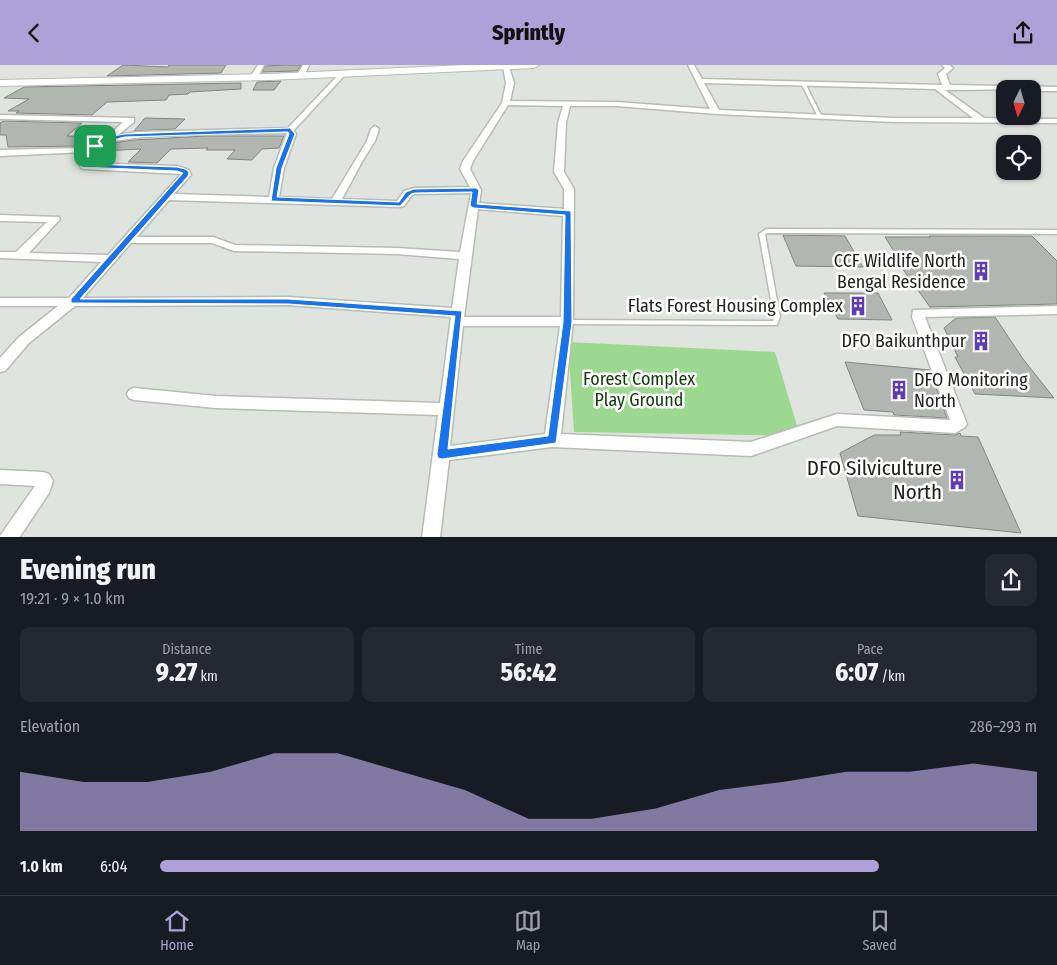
<!DOCTYPE html>
<html lang="en">
<head>
<meta charset="utf-8">
<style>
	:root { --surface:#171b24; --page:#242831; --text:#f1f3f6; --muted:#9ea1a6; --line:#363941; --accent:#aea1d8 }
	body { margin:0; font-family:"Fira Sans Condensed",sans-serif; background:var(--page); color:var(--text); height:100vh; display:flex; flex-direction:column; font-size:19px; white-space:nowrap }
	* { box-sizing:border-box; margin:0 }
	p { font-size:16px; color:var(--muted) }
	.icon { flex:none; width:28px; height:28px; fill:none; stroke:currentColor; stroke-width:2; stroke-linecap:round; stroke-linejoin:round }
	.map { position:relative; height:472px; overflow:hidden }
	.panel { display:flex; flex-direction:column; background:var(--surface); flex:1 }
	.panel>* { flex:none }
	.needle { width:32px; rotate:185deg }
	.controls { position:absolute; left:996px; top:15px; display:grid; gap:10px }
	.controls a { display:grid; place-items:center; width:45px; height:45px; border-radius:10px; background:var(--surface); box-shadow:0 1px 4px #0004; font-size:25px }
	.pin { position:absolute; display:grid; place-items:center; width:42px; height:42px; color:#fff; margin:-21px; border-radius:10px; box-shadow:0 2px 8px #0006 }
	.round { display:grid; place-items:center; flex:none; width:52px; height:52px; border-radius:10px; background:var(--page) }
	.summary { display:flex; align-items:center; justify-content:space-between; height:85px; padding:0 20px }
	h1 { font-size:28px; font-weight:800; line-height:38px }
	.stats { display:grid; grid-template-columns:repeat(3,1fr); gap:8px; height:85px; padding:5px 20px }
	.stats div { display:grid; align-content:center; border-radius:10px; background:var(--page); text-align:center }
	.stats b { font-size:25px; font-weight:800 }
	.stats small { font-size:14px; font-weight:400 }
	.stats p { font-size:14px }
	.chart { height:140px; padding:10px 20px }
	.chart p { display:flex; justify-content:space-between }
	.chart svg { width:100%; height:90px; margin-top:5px; fill:var(--accent); opacity:.7 }
	ul { padding:0 20px; list-style:none; font-size:16px }
	li { display:grid; grid-template-columns:80px 60px 1fr; align-items:center; height:38px }
	li i { height:12px; border-radius:6px; background:var(--accent) }
	header { display:flex; justify-content:space-between; align-items:center; height:65px; padding:0 20px; background:var(--accent); color:#111; font-size:22px; font-weight:800 }
	.dock { display:flex; justify-content:space-around; align-items:center; height:70px; border-top:1px solid var(--line); background:var(--surface); font-size:14px; color:var(--muted) }
	.dock a { display:grid; justify-items:center; gap:2px }
	.dock .active { color:var(--accent) }
	.map>svg:first-child { display:block }
</style>
</head>
<body>
<header><svg class="icon" aria-label="back" viewBox="0 0 24 24"><path d="M15 5l-7 7 7 7"/></svg>Sprintly<svg class="icon" aria-label="share" viewBox="0 0 24 24"><path d="M12 15V3M7 8l5-5 5 5M5 13v7h14v-7"/></svg></header>
<div class="map">
<svg width="1057" height="473" viewBox="0 0 1057 473">
	<rect width="100%" height="100%" fill="#dfe5de"/>
	<path fill="#9cd890" d="M568,277L775,287L800,371L574,367Z"/>
	<path fill="#b1b6b0" stroke="#818680" d="M123,0L168,2L169,0H226L221,8L107,11Z
		M286,0H301L297,6L262,7L265,1Z
		M281,16L274,25H253L257,17Z
		M241,18V24L190,27L188,29L169,30L166,35L107,37L92,50L16,48L19,46H8L29,34L4,33L24,22Z
		M145,53L185,54L175,64L134,66Z
		M4,56L82,58L67,71H91L77,81L8,82L6,70H0V58Z
		M206,71H284L279,83L262,84L252,95L227,94L235,85H206L208,83L171,84L157,98L128,97L141,84L100,86L103,82L113,78L133,75Z
		M783,170L845,171L863,202L796,201Z
		M929,171H1032L1057,196V239L930,242L902,203H904L885,172H930Z
		M824,228H878L892,255L838,254Z
		M995,252L1023,294L1054,333L975,329L955,292H958L944,263L956,253Z
		M845,297L930,305L947,353L894,350L893,347L864,345Z
		M900,367L955,370L960,368L961,371L978,372L1021,468L858,451L840,388L874,370H901Z"/>
	<g fill="none" stroke-linecap="round" stroke-linejoin="round">
		<defs>
			<path id="lane" d="M803,19L806,20L822,52L821,53L818,52L802,20Z
				M766,164L1057,165V169L767,168L765,169L780,252L777,260L567,259L564,257L567,255L773,256L774,252L759,169Z"/>
			<path id="street" d="M258,0H264L257,14H251L250,12Z
				M303,0H309L304,12H301L297,10Z
				M506,0L509,2L514,18L510,36L617,37L710,44L688,0H694L702,14L942,20L938,9L945,3L942,0H949L953,3L946,9L950,20L1057,22V26H1032V24L945,25L984,53L1057,54V58L893,57L716,49L617,41H570L566,58L564,107L574,124L573,257L561,369L751,377L837,349L950,355L912,252L913,245L1057,241V249L925,252L967,359L964,363L955,368L837,361L751,391L552,382L449,395L440,473H422L438,350L216,343L134,335L129,333L127,329L129,325L134,323L216,331L440,338L451,252L288,240L75,241L29,278L5,306L0,307V293L19,272L58,241H0V233H69L101,197L0,193V187H16L47,157L0,156V150L59,152L60,154L29,188L108,190L181,109L84,104L81,103L78,96L86,87L0,91V85L79,83L107,72L123,57L0,54V50L134,53V57L118,70L137,67L288,63L341,7H344V11L294,65L296,69L284,103L279,132L332,134L367,76L371,64L375,61L379,64L375,76L363,95L342,134L397,136L404,126L414,123L470,122L460,104L463,96L502,38L506,18L503,2ZM704,18L935,24L973,53H893L719,45ZM508,40L563,41L558,58L554,107L564,124V144L479,138L481,125L470,104L473,96ZM287,68L274,103L269,132L174,129L191,110L189,105L177,101L88,98V96C91,92 95,84 100,81C120,67 255,69 287,68ZM471,128L460,187L397,183L235,180L213,172H137L169,135L400,142L404,141L412,130L415,129ZM478,144L563,151L561,252H464ZM131,178H212L234,186L397,189L459,194L452,243L288,232L83,233ZM463,261H560L545,369L450,381Z
				M0,405L43,407L49,409L53,416L49,428L19,473H0V471L35,421L0,419Z"/>
			<path id="secondary" d="M465,0H539L534,3L270,15L0,21V15L270,9Z"/>
		</defs>
		<use href="#lane" stroke="#b7bcb5" stroke-width="3"/>
		<use href="#street" stroke="#b7bcb5" stroke-width="3"/>
		<use href="#secondary" stroke="#b7bcb5" stroke-width="2"/>
		<use href="#lane" fill="#fff" fill-rule="evenodd"/>
		<use href="#street" fill="#fff" fill-rule="evenodd"/>
		<use href="#secondary" fill="#fff" fill-rule="evenodd"/>
	</g>
	<path fill="#1a73e8" stroke="#fff" fill-rule="evenodd" d="M290,63L295,69L282,103L277,132L399,137L406,127L414,124L476,123L479,125L477,139L571,146L572,257L556,378L442,394L438,393L437,389L455,251L288,239L71,238V234L183,108L177,106L82,102L80,96C94,78 102,73 125,69ZM288,67L289,69L276,103L271,136L400,141L411,129L415,128L472,127L470,141L474,143L565,150L563,257L548,371L448,384L462,246L288,234H80L188,111L189,107L185,104L177,102L87,99C90,82 109,75 125,72Z"/>
	<defs>
		<symbol id="building-bare" viewBox="-9 -9 18 18"><path d="M-4-6H4V6H1V3H-1V6H-4ZM-2.5-4.3h1.7v1.8h-1.7ZM.8-4.3h1.7v1.8H.8ZM-2.5-1h1.7V.8h-1.7ZM.8-1h1.7V.8H.8Z" fill="#5d3cb4" stroke="#fff" stroke-width="2.5" paint-order="stroke"/></symbol>
	</defs>
	<g fill-rule="evenodd">
		<use href="#building-bare" x="967" y="192" width="28" height="28"/>
		<use href="#building-bare" x="844" y="227" width="28" height="28"/>
		<use href="#building-bare" x="967" y="262" width="28" height="28"/>
		<use href="#building-bare" x="885" y="311" width="28" height="28"/>
		<use href="#building-bare" x="943" y="401" width="28" height="28"/>
	</g>
	<g text-anchor="middle" dominant-baseline="central" stroke-width="5" stroke-linejoin="round" paint-order="stroke">
		<g font-size="18" fill="#212320" stroke="#fff" text-anchor="end">
			<text x="966" y="196">CCF Wildlife North<tspan x="966" dy="21">Bengal Residence</tspan></text>
			<text x="843" y="241">Flats Forest Housing Complex</text>
			<text x="966" y="276">DFO Baikunthpur</text>
			<text x="914" y="315" text-anchor="start">DFO Monitoring<tspan x="914" dy="21">North</tspan></text>
		</g>
		<g font-size="18" fill="#113a08" stroke="#fff">
			<text x="639" y="314">Forest Complex<tspan x="639" dy="21">Play Ground</tspan></text>
		</g>
		<g font-size="21" fill="#212320" stroke="#fff" text-anchor="end">
			<text x="942" y="403">DFO Silviculture<tspan x="942" dy="24">North</tspan></text>
		</g>
	</g>
</svg>
<div class="controls">
<a><svg class="needle" viewBox="-14 -14 28 28"><path d="M0-13l5 13h-10z" fill="#e53935"/><path d="M0 13l5-13h-10z" fill="#9ea1a6"/></svg></a>
<a><svg class="icon" aria-label="locate" viewBox="0 0 24 24"><circle cx="12" cy="12" r="6"/><path d="M12 2v4M12 18v4M2 12h4M18 12h4"/></svg></a>
</div>
<div class="pin" style="left:95px;top:81px;background:#1e9e55"><svg class="icon" aria-label="arrive" viewBox="0 0 24 24"><path d="M6 21V4h12l-3 4 3 4H6"/></svg></div>
</div>
<section class="panel">
<div class="summary"><div><h1>Evening run</h1><p>19:21 · 9 × 1.0 km</p></div><a class="round"><svg class="icon" aria-label="share" viewBox="0 0 24 24"><path d="M12 15V3M7 8l5-5 5 5M5 13v7h14v-7"/></svg></a></div>
<div class="stats">
<div><p>Distance</p><b>9.27<small> km</small></b></div>
<div><p>Time</p><b>56:42</b></div>
<div><p>Pace</p><b>6:07<small> /km</small></b></div>
</div>
<div class="chart"><p><span>Elevation</span>286–293 m</p>
<svg viewBox="0 0 160 44" preserveAspectRatio="none"><path d="M0 44V15L10 20L20 20L30 15L40 6L50 6L60 15L70 24L80 38L90 38L100 33L110 24L120 20L130 15L140 15L150 11L160 15V44z"/></svg>
</div>
<ul>
<li><b>1.0 km</b>6:04<i style="width:82%"></i></li>
</ul>
</section>
<nav class="dock">
<a class="active"><svg class="icon" aria-label="home" viewBox="0 0 24 24"><path d="M3 11l9-7 9 7M6 9v11h12V9"/></svg>Home</a>
<a><svg class="icon" aria-label="map" viewBox="0 0 24 24"><path d="M3 6l6-2 6 2 6-2v14l-6 2-6-2-6 2zM9 4v14M15 6v14"/></svg>Map</a>
<a><svg class="icon" aria-label="saved" viewBox="0 0 24 24"><path d="M7 4h10v16l-5-4-5 4z"/></svg>Saved</a>
</nav>
</body>
</html>
